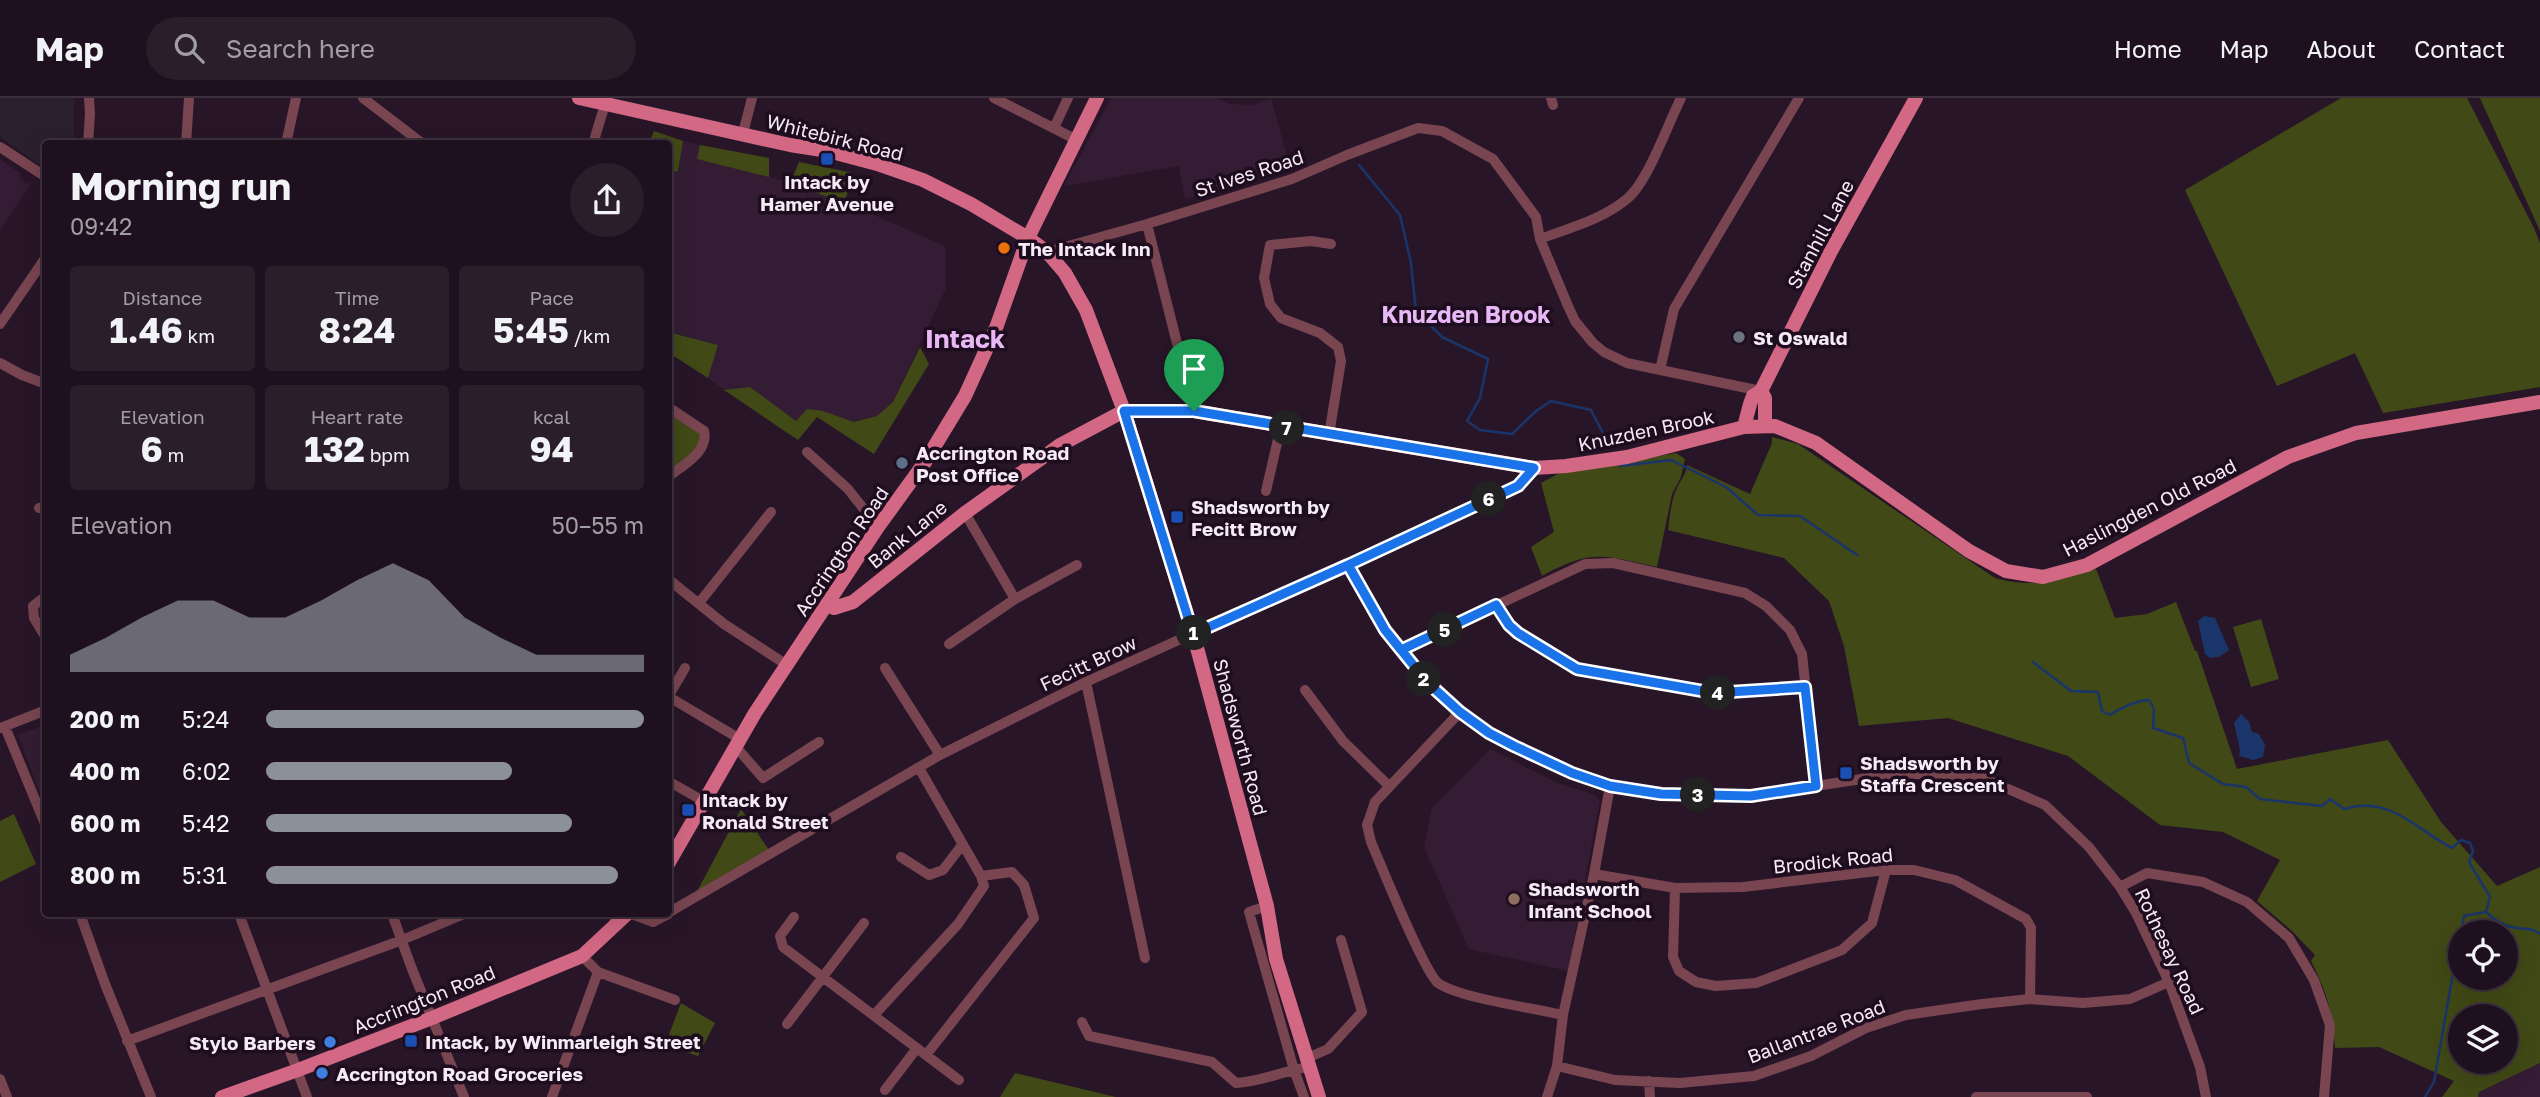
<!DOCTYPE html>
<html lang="en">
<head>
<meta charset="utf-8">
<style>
	:root { --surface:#1e101e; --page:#2b1e2b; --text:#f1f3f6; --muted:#a19da4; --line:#3c303c; --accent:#8c9099 }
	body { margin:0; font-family:"Golos Text",sans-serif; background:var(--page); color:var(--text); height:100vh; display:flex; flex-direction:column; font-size:26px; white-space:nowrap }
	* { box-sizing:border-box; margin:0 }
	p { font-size:23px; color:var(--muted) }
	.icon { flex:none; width:38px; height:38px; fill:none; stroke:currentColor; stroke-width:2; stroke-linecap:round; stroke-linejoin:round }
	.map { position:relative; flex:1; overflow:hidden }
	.panel { position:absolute; left:42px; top:42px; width:630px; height:777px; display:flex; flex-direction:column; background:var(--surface); border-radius:7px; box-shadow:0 7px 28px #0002,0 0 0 2px var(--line) }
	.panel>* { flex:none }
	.controls { position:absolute; left:2448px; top:822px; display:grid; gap:14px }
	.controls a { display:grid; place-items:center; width:70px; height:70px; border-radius:50%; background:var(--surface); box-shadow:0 7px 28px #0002,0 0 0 2px var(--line); font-size:35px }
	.pin { position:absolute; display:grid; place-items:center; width:60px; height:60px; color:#fff; margin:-72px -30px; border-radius:50% 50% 50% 0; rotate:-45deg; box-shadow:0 0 7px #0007 }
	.pin .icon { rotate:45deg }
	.km { position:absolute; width:35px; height:35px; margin:-18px; border-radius:50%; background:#222; color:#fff; font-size:19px; line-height:35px; text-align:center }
	.round { display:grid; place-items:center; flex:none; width:74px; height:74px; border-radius:37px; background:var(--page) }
	.overview { display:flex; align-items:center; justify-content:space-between; height:119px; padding:0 28px }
	h1 { font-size:38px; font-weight:700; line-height:52px }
	.figures { display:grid; grid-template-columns:repeat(3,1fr); gap:10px; height:119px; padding:7px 28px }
	.figures div { display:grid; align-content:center; border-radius:7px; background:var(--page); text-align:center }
	.figures b { font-size:35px; font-weight:700 }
	.figures small { font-size:19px; font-weight:400 }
	.figures p { font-size:19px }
	.chart { height:196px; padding:14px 28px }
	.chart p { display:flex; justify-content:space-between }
	.chart svg { width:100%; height:126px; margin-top:7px; fill:var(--accent); opacity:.7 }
	ul { padding:0 28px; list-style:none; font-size:23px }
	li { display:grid; grid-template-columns:112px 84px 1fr; align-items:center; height:52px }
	li i { height:18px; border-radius:9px; background:var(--accent) }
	header { display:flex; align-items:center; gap:42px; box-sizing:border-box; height:98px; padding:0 35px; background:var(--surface); border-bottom:2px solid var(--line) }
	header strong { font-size:33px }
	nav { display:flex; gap:38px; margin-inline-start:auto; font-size:24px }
	.search { width:490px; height:63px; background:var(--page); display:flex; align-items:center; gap:18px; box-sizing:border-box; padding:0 24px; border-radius:38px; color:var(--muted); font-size:26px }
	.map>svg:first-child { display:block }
</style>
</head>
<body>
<header>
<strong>Map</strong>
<div class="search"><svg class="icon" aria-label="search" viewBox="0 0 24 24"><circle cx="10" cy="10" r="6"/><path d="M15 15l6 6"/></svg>Search here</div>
<nav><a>Home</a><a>Map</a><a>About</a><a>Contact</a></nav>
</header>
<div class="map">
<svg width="2540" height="999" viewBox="0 0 2540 999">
	<rect width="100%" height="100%" fill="#281628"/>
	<path fill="#2b202e" d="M0,0H74V45L46,46L45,70L0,39Z"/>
	<path fill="#341d34" d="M1111,0H1217L1229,6L1252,7L1271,0L1290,69L1185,101L1179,68L1064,88Z
		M683,43L700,47L698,61L747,72L790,85L858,110L945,148L946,190L893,304L877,318L854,324L823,313L796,323L750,289L724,292L708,280L718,247L669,234L668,75L678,73Z
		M0,61L21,76L20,81L27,86L32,83L0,133Z
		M45,627V708L18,637Z
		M1490,651L1557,685L1593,696L1600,702L1568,873L1469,851L1424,749L1432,710Z
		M2540,965V999H2478L2479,994Z"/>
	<path fill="#414916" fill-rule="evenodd" d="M2341,0H2467L2534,130L2540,145V289L2383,315L2355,255L2277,288L2185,92Z
		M2480,0H2540V133Z
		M654,33L683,43L678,73L669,75L668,46L649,45Z
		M700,47L769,60V79L697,61Z
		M799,64L854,75L844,105L790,85Z
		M668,234L718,247L708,280L669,255Z
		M920,249L929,266L874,356L817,319L798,342L724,292L750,289L796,323L807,311L823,313L854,324L877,318L893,304Z
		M669,309L706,342L669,379Z
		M1772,339L1798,346L1995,480C2035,491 2057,482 2096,471L2115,520L2147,516L2176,504L2195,553H2197L2237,671L2388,642L2441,724L2497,788L2540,769V965L2479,994L2478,999H2442L2454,983L2379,949L2335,950C2333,916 2327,894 2311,863L2315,857L2292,833L2257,803L2280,762L2223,734L2160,727L2068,658L1948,620L1859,628L1844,548L1829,503L1784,460L1668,432C1670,418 1671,402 1677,390C1681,381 1686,377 1687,367L1750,396L1772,345ZM2460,835H2506V880H2460ZM2460,919H2506V964H2460Z
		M1676,355L1685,361L1681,379L1672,396L1657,469C1604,458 1593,450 1542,478L1531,449L1554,434L1541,385L1561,374Z
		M2261,521L2279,581L2251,589L2233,529Z
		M741,711L771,755L693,801Z
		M14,716L36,766L0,784V723Z
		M681,905L715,925L698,958L665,947Z
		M1015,975L1116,999H1000Z"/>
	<path fill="#1a356a" d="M2204,518L2215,520L2229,552L2219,559L2210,560L2205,556L2198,523Z
		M2241,616L2249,624L2252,634L2259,636L2265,647L2263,659L2253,662L2239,658L2240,652L2234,625Z"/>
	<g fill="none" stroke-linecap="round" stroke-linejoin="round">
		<path stroke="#1a356a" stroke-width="2.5" d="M1359,67L1400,117L1411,165L1416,213L1442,239L1488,261L1480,300L1467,323L1480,332L1512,336L1536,313L1551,303L1591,312L1609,347
			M1620,368L1671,362L1726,389L1758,417L1800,418L1857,457
			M2033,564L2071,593L2098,594L2102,613L2110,617C2120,610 2138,602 2149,602L2154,611L2153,630L2183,640L2189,665L2223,686L2246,689L2260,701L2322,708L2330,701L2344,711C2390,697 2414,730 2452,750L2461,742L2470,745L2473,753L2469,764L2490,799L2486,814C2494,822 2506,829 2517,830C2527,831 2531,830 2540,836
			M2461,835L2464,818L2485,814
			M2425,999L2434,984L2460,835"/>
		<path stroke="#784550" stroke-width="10" d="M363,0L423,46
			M994,0L1075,41
			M1551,0L1553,7
			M1054,30L1068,0
			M743,35L752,0
			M88,46L90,16L89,0
			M186,46L189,0
			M286,46L296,0
			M593,46L605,6
			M0,49L46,79
			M1147,126L1194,313
			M1540,141C1569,130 1604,121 1628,100C1648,83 1668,26 1681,0
			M1047,154L1147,126L1292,81L1347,57L1418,30L1442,33L1493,61L1536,119L1540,141L1568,208L1575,223L1593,245L1604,254L1627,265L1761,293
			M0,226L46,159
			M0,265L22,277L46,286
			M1660,272L1674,211L1799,0
			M668,309L704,333C709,354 683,367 668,379
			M1329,337L1341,263L1338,249L1320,235L1281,220L1270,206L1264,180L1270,147L1311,143L1331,146
			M807,354L848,391L878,429
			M1266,393L1281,328
			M39,410L46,409
			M965,415L1015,501
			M1348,467L1385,532L1427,584L1460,614L1489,635L1572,675L1610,688L1661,696L1751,698L1900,675L1983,680L2045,707L2089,749L2120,789L2136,815L2169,884L2200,969L2206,999
			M668,481L724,526L787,567
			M46,498L33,508L34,520L46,540
			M699,505L771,414
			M1496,507L1509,527L1518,535L1577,571L1714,595L1805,589
			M949,546L1015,501L1077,467
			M1401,552L1585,466L1613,465L1745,495L1766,508L1790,532L1802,556L1816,687
			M885,570L940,657
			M1086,584L1145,860
			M1305,592L1343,643L1389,688
			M668,599L685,570
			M669,599L740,641
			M1460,614L1375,704L1367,727L1371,744C1381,767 1424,874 1438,885C1459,900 1534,910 1563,917
			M5,629L46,728
			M0,630L46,612
			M736,649L763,680L819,644
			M919,670L981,778L1012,774L1024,787L1034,820L926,957
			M668,683L705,704
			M901,759L929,777L943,772L962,747
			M1594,776L1675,790L1743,789L1886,772H1914L1955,782L2026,821L2031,830L2030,901
			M2120,789L2147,775L2203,784L2247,804L2289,840L2314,882L2330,927L2324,999
			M1675,790L1673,859L1679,873L1696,884L1716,888L1756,885L1842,852L1872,825L1886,772
			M1267,808L1249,814L1294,972L1304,999
			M668,815L940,657L1086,584L1518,388L1534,370
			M80,816L105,886L151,999
			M239,816L307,999
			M392,816L412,871L464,999
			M611,816L620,822
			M632,816L653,824L668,816
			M794,819L780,838L783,849L959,982
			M598,874L675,902
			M875,916L958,826L984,788L981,778
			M1082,924L1089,938L1212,964L1236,985C1264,983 1282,973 1309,969
			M787,926L864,825
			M127,943L402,842L464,816
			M1305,961L1328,951L1362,914L1341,842
			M1557,968L1615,982L1680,985L1754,978L1811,958L1866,930L1906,917L1982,906L2030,901L2083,905L2130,901L2169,884
			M0,981L7,999
			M1649,983L1650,999
			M885,992L917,950
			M552,999L598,874L582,858
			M1547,999L1557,968L1563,917L1594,776L1610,688
			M1976,999H2087"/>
		<path stroke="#d26883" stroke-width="14" d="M579,0L790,47L828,53L877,66L923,82L971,106L1028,140L1047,154L1065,175L1086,212L1124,313L1193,535L1267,808L1276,861L1319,999
			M1761,293L1765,300V327
			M1744,329L1750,306L1753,298L1761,293L1831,153L1916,0
			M827,507L834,510L853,504L965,415L1060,347L1124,313H1194L1534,370L1566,368L1627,359L1744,329L1775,328L1816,345L1969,453L2006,473L2043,479L2087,467L2288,359L2356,335L2540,304
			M668,766L755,615L878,429L925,364L965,298L996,230L1028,140L1097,0
			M222,999L298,972L432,920L582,858L627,816"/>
	</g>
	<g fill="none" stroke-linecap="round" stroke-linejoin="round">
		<defs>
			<path id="route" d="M1194,313H1124L1193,536L1348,467L1385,532L1427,584L1460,614L1489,635L1514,648L1572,675L1610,688L1661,696L1751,698L1816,688L1805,589L1714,595L1577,571L1518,535L1509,527L1496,507L1401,552L1385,532L1351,472L1348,467L1518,388L1534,370L1194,313"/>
		</defs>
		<use href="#route" stroke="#fff" stroke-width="14"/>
		<use href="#route" stroke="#1a73e8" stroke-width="9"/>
	</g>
	<g fill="#1a4fb4" stroke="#1e0d1e" stroke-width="2.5">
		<rect x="820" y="54" width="14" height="14" rx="3.5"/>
		<rect x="1170" y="412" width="14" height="14" rx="3.5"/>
		<rect x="1839" y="668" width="14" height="14" rx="3.5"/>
		<rect x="681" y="705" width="14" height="14" rx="3.5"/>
		<rect x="404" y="936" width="14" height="14" rx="3.5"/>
	</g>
	<circle fill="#e8710a" stroke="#1e0d1e" stroke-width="2.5" cx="1004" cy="150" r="7"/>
	<circle fill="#6b7280" stroke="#1e0d1e" stroke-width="2.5" cx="1739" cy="239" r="7"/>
	<circle fill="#5c6f8a" stroke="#1e0d1e" stroke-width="2.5" cx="902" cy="365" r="7"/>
	<circle fill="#8d6e63" stroke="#1e0d1e" stroke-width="2.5" cx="1514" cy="801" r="7"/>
	<g fill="#3f7fe0" stroke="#1e0d1e" stroke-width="2.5">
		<circle cx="330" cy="944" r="7"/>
		<circle cx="322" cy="975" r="7"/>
	</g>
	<g text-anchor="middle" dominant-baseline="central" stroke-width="7" stroke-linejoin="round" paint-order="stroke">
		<g font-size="19" fill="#f6eaf6" stroke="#1e0d1e">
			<text transform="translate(835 39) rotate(14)">Whitebirk Road</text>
			<text transform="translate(1249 75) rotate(-18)">St Ives Road</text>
			<text transform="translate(1820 136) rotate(-62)">Stanhill Lane</text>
			<text transform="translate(1646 332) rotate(-12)">Knuzden Brook</text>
			<text transform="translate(2149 409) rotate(-27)">Haslingden Old Road</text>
			<text transform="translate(907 436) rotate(-39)">Bank Lane</text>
			<text transform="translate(841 453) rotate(-56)">Accrington Road</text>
			<text transform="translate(1088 565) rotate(-25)">Fecitt Brow</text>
			<text transform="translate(1241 639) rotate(75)">Shadsworth Road</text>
			<text transform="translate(1833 762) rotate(-6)">Brodick Road</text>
			<text transform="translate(2170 853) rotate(65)">Rothesay Road</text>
			<text transform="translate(424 901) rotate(-22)">Accrington Road</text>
			<text transform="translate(1816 933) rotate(-21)">Ballantrae Road</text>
		</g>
		<g font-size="19" font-weight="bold" fill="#f6eaf6" stroke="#1e0d1e" text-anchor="start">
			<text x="827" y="83" text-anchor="middle">Intack by<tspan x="827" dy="22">Hamer Avenue</tspan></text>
			<text x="1018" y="150">The Intack Inn</text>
			<text x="1753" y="239">St Oswald</text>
			<text x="916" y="354">Accrington Road<tspan x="916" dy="22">Post Office</tspan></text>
			<text x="1191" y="408">Shadsworth by<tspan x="1191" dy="22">Fecitt Brow</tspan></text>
			<text x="1860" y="664">Shadsworth by<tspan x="1860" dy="22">Staffa Crescent</tspan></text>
			<text x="702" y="701">Intack by<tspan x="702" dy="22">Ronald Street</tspan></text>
			<text x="1528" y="790">Shadsworth<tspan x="1528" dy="22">Infant School</tspan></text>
			<text x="425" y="943">Intack, by Winmarleigh Street</text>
			<text x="316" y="944" text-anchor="end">Stylo Barbers</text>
			<text x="336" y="975">Accrington Road Groceries</text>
		</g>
		<g font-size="23" font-weight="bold" fill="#e8b8f6" stroke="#1e0d1e">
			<text x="1466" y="216">Knuzden Brook</text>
		</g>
		<g font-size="26" font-weight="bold" fill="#e8b8f6" stroke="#1e0d1e">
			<text x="965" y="240">Intack</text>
		</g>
	</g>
</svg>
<div class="controls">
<a><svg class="icon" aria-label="locate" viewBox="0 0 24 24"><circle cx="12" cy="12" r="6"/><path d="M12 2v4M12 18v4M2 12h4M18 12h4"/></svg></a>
<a><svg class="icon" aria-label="layers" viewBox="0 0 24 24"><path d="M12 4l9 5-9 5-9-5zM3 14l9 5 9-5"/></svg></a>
</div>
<div class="pin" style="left:1194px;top:313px;background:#1e9e55"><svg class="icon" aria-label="arrive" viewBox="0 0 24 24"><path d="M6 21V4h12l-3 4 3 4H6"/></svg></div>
<b class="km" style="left:1194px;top:535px">1</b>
<b class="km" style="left:1424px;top:581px">2</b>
<b class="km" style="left:1698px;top:697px">3</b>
<b class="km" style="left:1718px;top:595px">4</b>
<b class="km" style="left:1445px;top:532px">5</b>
<b class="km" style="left:1489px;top:401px">6</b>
<b class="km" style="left:1287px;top:330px">7</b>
<section class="panel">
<div class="overview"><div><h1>Morning run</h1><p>09:42</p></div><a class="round"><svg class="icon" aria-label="share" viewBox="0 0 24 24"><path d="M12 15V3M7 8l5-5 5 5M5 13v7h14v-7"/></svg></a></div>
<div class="figures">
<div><p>Distance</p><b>1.46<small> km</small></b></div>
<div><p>Time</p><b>8:24</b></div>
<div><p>Pace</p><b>5:45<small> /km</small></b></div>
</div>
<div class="figures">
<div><p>Elevation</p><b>6<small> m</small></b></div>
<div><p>Heart rate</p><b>132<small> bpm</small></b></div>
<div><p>kcal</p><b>94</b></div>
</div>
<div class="chart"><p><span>Elevation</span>50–55 m</p>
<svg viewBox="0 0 160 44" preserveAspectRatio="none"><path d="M0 44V38L10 32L20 25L30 19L40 19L50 25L60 25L70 19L80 12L90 6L100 12L110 25L120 32L130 38L140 38L150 38L160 38V44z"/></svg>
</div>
<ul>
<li><b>200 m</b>5:24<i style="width:100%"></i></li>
<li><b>400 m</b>6:02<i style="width:65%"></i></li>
<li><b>600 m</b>5:42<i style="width:81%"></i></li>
<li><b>800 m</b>5:31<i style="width:93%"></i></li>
</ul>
</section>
</div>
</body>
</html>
